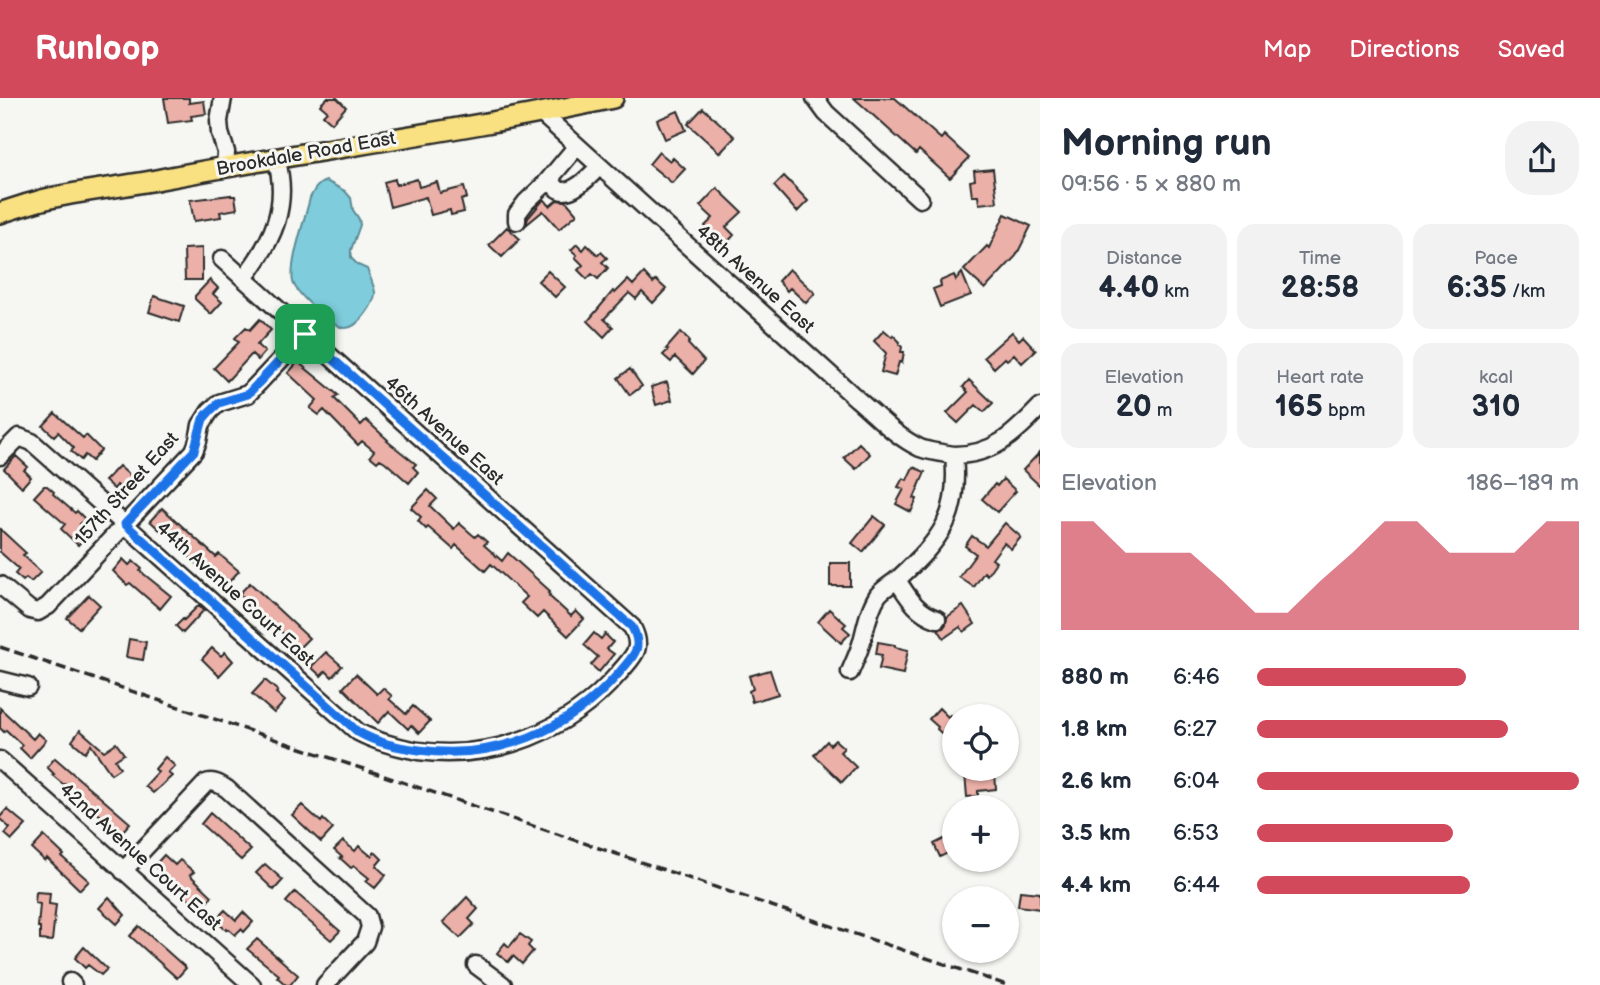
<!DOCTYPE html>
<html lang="en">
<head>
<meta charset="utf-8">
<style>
	:root { --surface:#fff; --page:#f2f2f3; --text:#1f2937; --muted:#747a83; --accent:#d1495b }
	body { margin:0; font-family:"Balsamiq Sans",sans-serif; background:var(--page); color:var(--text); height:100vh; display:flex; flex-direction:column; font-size:26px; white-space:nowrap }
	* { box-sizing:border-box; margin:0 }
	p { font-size:23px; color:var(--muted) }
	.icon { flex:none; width:38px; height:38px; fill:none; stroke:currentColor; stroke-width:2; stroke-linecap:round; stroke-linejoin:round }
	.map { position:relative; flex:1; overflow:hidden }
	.side { display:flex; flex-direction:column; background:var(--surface); width:560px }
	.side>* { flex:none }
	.tools { position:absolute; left:942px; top:606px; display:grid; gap:14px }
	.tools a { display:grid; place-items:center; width:77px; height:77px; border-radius:50%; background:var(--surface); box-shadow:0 2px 5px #0004; font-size:35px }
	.pin { position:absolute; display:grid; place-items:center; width:60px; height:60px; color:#fff; margin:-30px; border-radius:14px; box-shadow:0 4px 10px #0006 }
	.round { display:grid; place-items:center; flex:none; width:74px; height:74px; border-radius:28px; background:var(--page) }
	.head { display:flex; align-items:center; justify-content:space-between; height:119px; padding:0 21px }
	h1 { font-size:38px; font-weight:700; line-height:52px }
	.stats { display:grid; grid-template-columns:repeat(3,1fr); gap:10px; height:119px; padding:7px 21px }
	.stats div { display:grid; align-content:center; border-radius:18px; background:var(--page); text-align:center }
	.stats b { font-size:30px; font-weight:700 }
	.stats small { font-size:19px; font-weight:400 }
	.stats p { font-size:19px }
	.chart { height:196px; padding:14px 21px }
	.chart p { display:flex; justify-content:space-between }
	.chart svg { width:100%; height:126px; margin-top:7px; fill:var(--accent); opacity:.7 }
	ul { padding:0 21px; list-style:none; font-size:23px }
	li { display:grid; grid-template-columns:112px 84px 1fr; align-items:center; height:52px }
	li i { height:18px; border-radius:9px; background:var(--accent) }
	header { display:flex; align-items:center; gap:42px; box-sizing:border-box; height:98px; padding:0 35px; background:var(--accent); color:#fff }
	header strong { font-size:33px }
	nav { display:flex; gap:38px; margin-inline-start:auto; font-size:24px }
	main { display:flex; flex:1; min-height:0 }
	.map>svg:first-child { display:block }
</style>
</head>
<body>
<header>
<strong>Runloop</strong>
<nav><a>Map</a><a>Directions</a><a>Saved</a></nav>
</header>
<main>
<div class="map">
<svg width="1040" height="887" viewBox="0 0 1040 887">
	<rect width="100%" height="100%" fill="#f6f6f2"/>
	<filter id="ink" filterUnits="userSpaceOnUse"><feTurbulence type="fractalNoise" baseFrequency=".0143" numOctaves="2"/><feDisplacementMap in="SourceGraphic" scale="14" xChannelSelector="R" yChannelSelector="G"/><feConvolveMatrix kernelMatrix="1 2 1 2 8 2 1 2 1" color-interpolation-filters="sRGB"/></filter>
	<g filter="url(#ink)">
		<path fill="#7eccdc" stroke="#5d8c95" stroke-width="2" d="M326,83L345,93L351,100L353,112L359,121L360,127L351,152V160L358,167L367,171C369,177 376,192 375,196C374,207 357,231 345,230C333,230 296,195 293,184C289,165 305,121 310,100C314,92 317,86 326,83Z"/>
		<path fill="#ebb0a8" stroke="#2b2b2b" stroke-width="2" d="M164,0H189V5L204,3L206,16L191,18L192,22L168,25Z
			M327,0H337L346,9L332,25L323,17L327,13L320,7Z
			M854,0H895L941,41L944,37L969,60L950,80L919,52L916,56Z
			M703,10L735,39L720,55L688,26Z
			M678,13L686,32L665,41L657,22Z
			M659,54L670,63L673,60L685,71L672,85L649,66Z
			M993,71L997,104L979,106L978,98H972L970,83L975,82L974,73Z
			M784,78L808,103L797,114L774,88Z
			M395,81L396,87L417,81L419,89L437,84L440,95L464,89L467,100L461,102L464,114L451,117L450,112L431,117L426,99L390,109L384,84Z
			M717,90L742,114L726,129L734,137L725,147L705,128L713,120L700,108Z
			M231,97V98H235L237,111L220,114L221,119L194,123L190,102Z
			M544,101L550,108L557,102L566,103L577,116L559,131L543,113L526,127L528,120Z
			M1005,116L1031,128L1016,158L985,191L964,172L987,148L989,150Z
			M507,129L520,141L502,159L489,147Z
			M577,146L583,152L587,147L598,157L601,154L607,160L602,164L608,170L598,181L592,176L587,181L578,172L583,167L575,159L577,157L571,152Z
			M202,150V182H185L184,151Z
			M789,171L815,195L806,205L790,190L787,193L778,183Z
			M548,173L565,189L555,199L538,183Z
			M644,175L653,185L656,182L666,191L653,205L642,194L636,201L629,195L604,221L613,229L604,239L588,223L613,193L615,195L628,182L633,187Z
			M962,175L971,197L940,209L933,191L941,188L940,183L954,177L956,182Z
			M210,182L218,190L213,196L222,204L211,216L195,201V198Z
			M154,198L184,208L179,224L149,214Z
			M260,221L271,232L257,247L265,254L258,262L252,256L227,283L214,270L239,244L235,240L246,229L250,232Z
			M884,232L892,239L893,237L900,244L899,246L902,249L901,254H904L902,265L899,264L895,278L881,274L886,255L874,243Z
			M681,234L690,243L688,246L704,263L693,276L675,259L671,264L663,257L668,252L666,251Z
			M1012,234L1019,242L1023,238L1036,252L1022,265L1014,256L1007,262L1005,260L994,270L984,259Z
			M298,264L338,297L334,300L361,327L366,322L388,342L387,343L416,366L413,369L418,374L409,385L385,364L380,361L377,364L370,358L374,353L362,343L358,347L324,312L319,317L310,310L317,302L288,275Z
			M630,271L642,288L630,297L618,280Z
			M969,282L993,305L984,314L976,307L958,325L947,315L968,294L963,289Z
			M667,284L672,302L656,307L651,289Z
			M55,315L83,340L86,337L101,352L92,363L85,357L81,362L71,353L74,350L58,334L54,338L43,328Z
			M859,345L870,356L856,371L844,360Z
			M1040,354V388L1023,372Z
			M16,358L28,369L24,372L31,379L22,389L4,371Z
			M119,368L135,382L124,394L117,387L114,391L105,383Z
			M913,369L925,374L914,400L917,401L911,414L896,406L904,391L898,389L903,380L907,382Z
			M1003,381L1016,393L997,414L982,401L995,386L997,388Z
			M44,388H47L54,394L53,396L75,415L77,413L85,421L80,426L89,435L78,447L61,431L65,426L34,399Z
			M428,392L437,401L430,408L454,431L459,425L475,439L478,436L487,444L484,447L502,463L508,455L550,493L548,495L550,497L549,498L571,518L576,513L584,521L568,538L543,514L537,520L521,505L527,499L491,466L485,473L456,447L453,451L428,429L426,431L418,423L421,419L411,410Z
			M162,410L216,459L219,456L239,473L224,489L215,481L217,479L199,463L197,466L178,448L181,445L164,430L161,433L150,423Z
			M874,418L885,427L863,454L852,445Z
			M1005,425L1021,439L1011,451L1004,445L992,461L996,464L987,477L984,474L974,489L959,479L976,456L965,448L972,438L986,448Z
			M0,431L26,455L23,457L41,474L31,484L26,480L23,483L15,476L19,471L0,454Z
			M123,461L129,467L133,463L142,471L140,473L171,498L160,511L130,485L127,487L113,473Z
			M830,465H850V488H830Z
			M250,485L309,540L300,549L298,547L294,552L284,542L287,539L270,523L266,528L256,519L257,517L244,505L246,502L239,496Z
			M89,497L100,507L79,530L67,520Z
			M199,507L204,512L183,535L176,528L183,521L184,522Z
			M963,508L975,526L964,534L960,529L944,540L938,531L943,530L946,526L947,519Z
			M829,511L846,526L843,529L850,535L841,545L818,524Z
			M594,535L601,541L605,536L613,544L607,551L614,556L599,574L591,567L598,559L584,547Z
			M129,541L146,544L143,562L126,559Z
			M878,544L895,547V549L908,552L903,576L879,571L882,557L876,556Z
			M212,550L221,558L225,554L233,563L219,578L202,561Z
			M326,554L342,568L332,579L326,573L321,578L311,569Z
			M770,572L778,596L752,604L749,593L753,591L749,578Z
			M356,576L377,596L383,590L392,598L389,601L406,616L413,608L430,623L419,635L411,627L408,631L389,613L378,625L343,590Z
			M265,582L278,593L276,595L285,603L274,615L252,596Z
			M0,610L33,641L38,635L46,642L30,660L20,650L22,647L6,632L4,634L0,630Z
			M939,610L948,619L950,617L954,621V647L937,631L938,629L929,621Z
			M80,632L104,653L116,645L124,656L115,662L120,670L111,676L91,647L85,654L72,643Z
			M835,642L844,650L840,654L856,669L842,684L814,657L827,643L830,647Z
			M165,659L175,668L168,675L172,678L153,695L145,688L158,674L155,671Z
			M55,660L130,725L120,736L109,727L110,725L82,703L84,702L65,686L64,687L52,677L54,676L47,669Z
			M995,672L996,691L978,693V698L967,699L965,675Z
			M302,707L321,724L323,721L333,731L321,744L292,717Z
			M7,711L26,727L12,742L5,736L10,730L0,721V719Z
			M210,715L251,752L241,762L201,726Z
			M44,738L64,757L62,759L89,783L80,792L47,760L45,763L32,751Z
			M950,738L954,746V752L940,759L934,746Z
			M343,743L355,753L359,748L371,758L375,754L382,761L376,768L386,777L375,790L366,783L369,780L354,768L351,770L340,760L342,759L334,752Z
			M164,757L175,767L180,762L194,774L190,777L212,798L203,809L194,801L191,803L183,795L184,794L154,768Z
			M265,766L283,782L274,792L256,775Z
			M1020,793L1040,795V811L1018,808Z
			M36,794L50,795L49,806L56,807L52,843L40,842V829H38L40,806L35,805Z
			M295,794L340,833L331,842L286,804Z
			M109,799L125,817L117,826L99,810Z
			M467,799L478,811L469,821L474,826L460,840L443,824Z
			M225,812L236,822L243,814L253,824L244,834L241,831L235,837L227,830L226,832L215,822Z
			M139,828L186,870L177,880L130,838Z
			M520,836L531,844L528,848L533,853L522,866L513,858L508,864L497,855L505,845L509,849Z
			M257,841L298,877L290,887H286L277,879L279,877L247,851Z
			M84,849L107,871L101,877L88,867L85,870L75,860Z"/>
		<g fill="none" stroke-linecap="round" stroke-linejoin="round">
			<defs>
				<path id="minor" d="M223,0L219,23L220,35L226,54L225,69
					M815,0L826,15L920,101
					M541,15L857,301C876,317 896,339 920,350C931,354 942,355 954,357
					M551,79C559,111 589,80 599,68
					M517,123V116L526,104L546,85L577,48
					M244,180C273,143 290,107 276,60
					M0,358L19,339L32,344L358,634C377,644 397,649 418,653C495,663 569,633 619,575C633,558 644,552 632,529L222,161
					M897,482C909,500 916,514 937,521
					M0,487L30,512L38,514L48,508L194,353L198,343L201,327L210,313L219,305L248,296L305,236
					M850,574C854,564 859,554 862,543C866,528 869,511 878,497C884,490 892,486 899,480C942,440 960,418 954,357C994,357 1014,336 1040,309
					M0,582L28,589
					M0,662L252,887
					M123,773L206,685C214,682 221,687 227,691L367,818L370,829L365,844L325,887
					M476,867L503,887
					M70,884L73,887"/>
				<path id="major" d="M0,115C15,110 30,105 46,101C84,92 123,89 161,81C311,52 463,33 613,0"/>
			</defs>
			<use href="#minor" stroke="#2b2b2b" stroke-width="21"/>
			<use href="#major" stroke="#2b2b2b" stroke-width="24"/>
			<use href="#minor" stroke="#f6f6f2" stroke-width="16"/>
			<use href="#major" stroke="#f9e181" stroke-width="19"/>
			<path stroke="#2b2b2b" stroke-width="3.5" stroke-dasharray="10 5" stroke-linecap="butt" d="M0,549L1007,887"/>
		</g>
	</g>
	<g fill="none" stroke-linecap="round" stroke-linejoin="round" filter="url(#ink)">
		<defs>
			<path id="route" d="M305,236L632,529C644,551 633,558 619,575C569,633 495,663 419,652C397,649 377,645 358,634L125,426L194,353L203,321L210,313L219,305L248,296Z"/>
		</defs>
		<use href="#route" stroke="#fff" stroke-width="14"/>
		<use href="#route" stroke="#1a73e8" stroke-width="9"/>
	</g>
	<g text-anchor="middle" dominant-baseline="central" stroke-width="6" stroke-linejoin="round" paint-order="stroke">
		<g font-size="19" fill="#2b2b2b" stroke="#f6f6f2">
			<text transform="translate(306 56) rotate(-10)">Brookdale Road East</text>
			<text transform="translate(755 181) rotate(42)">48th Avenue East</text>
			<text transform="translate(444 333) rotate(42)">46th Avenue East</text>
			<text transform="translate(127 391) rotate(-48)">157th Street East</text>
			<text transform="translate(235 496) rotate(42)">44th Avenue Court East</text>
			<text transform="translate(140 759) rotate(42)">42nd Avenue Court East</text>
		</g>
	</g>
</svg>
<div class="tools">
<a><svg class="icon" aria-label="locate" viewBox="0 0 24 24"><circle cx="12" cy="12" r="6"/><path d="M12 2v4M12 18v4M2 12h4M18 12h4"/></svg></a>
<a>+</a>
<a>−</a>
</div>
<div class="pin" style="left:305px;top:236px;background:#1e9e55"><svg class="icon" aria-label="arrive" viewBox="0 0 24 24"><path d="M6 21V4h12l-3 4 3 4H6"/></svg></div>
</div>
<section class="side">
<div class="head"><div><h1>Morning run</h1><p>09:56 · 5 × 880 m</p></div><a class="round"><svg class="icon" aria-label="share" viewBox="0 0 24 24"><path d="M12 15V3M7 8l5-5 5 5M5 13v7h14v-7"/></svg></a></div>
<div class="stats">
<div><p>Distance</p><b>4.40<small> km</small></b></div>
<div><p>Time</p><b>28:58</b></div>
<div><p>Pace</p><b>6:35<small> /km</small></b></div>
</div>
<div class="stats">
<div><p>Elevation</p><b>20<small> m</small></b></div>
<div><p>Heart rate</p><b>165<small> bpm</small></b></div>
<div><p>kcal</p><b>310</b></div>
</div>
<div class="chart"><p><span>Elevation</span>186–189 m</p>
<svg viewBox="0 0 160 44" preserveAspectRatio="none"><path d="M0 44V6L10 6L20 17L30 17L40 17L50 27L60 38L70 38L80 27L90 17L100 6L110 6L120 17L130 17L140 17L150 6L160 6V44z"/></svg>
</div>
<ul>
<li><b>880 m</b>6:46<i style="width:65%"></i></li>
<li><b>1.8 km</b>6:27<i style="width:78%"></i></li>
<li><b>2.6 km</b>6:04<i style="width:100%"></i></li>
<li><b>3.5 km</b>6:53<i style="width:61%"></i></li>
<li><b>4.4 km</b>6:44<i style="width:66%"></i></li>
</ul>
</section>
</main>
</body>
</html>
